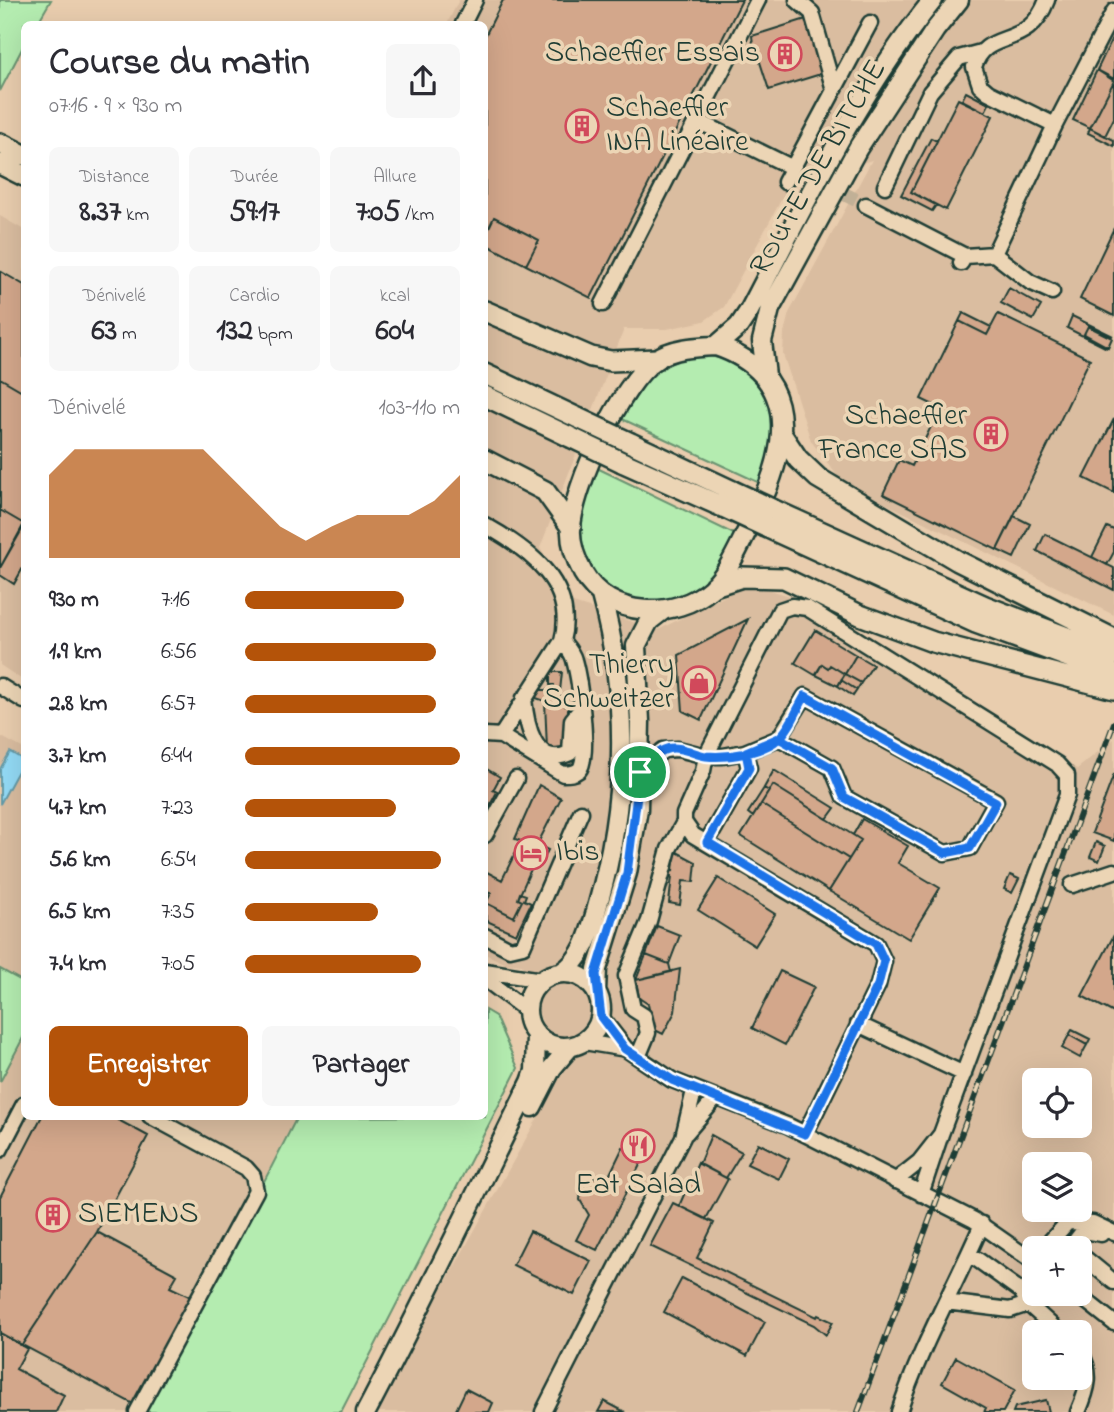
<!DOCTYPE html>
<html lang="fr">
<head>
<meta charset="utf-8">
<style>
	:root { --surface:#fff; --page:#f7f7f7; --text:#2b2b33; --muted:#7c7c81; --accent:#b45309 }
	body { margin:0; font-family:"Indie Flower",sans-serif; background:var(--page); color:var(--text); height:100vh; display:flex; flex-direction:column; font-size:26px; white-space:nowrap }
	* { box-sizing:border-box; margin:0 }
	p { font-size:23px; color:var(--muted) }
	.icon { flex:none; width:38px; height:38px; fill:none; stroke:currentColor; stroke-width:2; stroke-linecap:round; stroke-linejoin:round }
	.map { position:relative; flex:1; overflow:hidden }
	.drawer { position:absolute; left:21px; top:21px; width:467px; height:1099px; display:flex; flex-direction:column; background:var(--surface); border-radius:10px; box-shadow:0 7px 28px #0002 }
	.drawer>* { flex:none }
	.fabs { position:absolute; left:1022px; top:1068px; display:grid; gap:14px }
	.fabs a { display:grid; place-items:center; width:70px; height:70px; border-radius:10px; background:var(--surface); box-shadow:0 7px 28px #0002; font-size:35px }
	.pin { position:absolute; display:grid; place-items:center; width:60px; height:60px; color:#fff; margin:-30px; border:4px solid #fff; border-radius:50%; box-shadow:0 2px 7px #0007 }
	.round { display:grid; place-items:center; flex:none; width:74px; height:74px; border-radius:10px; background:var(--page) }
	.overview { display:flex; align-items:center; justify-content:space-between; height:119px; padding:0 28px }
	h1 { font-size:38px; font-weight:700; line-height:52px }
	.metrics { display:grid; grid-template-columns:repeat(3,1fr); gap:10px; height:119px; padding:7px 28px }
	.metrics div { display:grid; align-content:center; border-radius:10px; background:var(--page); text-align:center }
	.metrics b { font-size:30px; font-weight:700 }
	.metrics small { font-size:19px; font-weight:400 }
	.metrics p { font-size:19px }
	.chart { height:196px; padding:14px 28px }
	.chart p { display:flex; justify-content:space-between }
	.chart svg { width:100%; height:126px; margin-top:7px; fill:var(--accent); opacity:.7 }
	.cta { display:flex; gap:14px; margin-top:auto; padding:14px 28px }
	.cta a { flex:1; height:80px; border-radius:10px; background:var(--accent); color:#fff; font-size:28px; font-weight:700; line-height:80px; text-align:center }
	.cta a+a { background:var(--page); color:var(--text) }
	ul { padding:0 28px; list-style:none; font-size:23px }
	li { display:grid; grid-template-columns:112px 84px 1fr; align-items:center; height:52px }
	li i { height:18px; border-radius:9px; background:var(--accent) }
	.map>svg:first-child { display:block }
</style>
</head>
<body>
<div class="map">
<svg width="1114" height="1412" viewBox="0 0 1114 1412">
	<rect width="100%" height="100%" fill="#e9cdae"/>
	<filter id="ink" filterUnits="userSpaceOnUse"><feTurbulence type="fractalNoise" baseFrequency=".0143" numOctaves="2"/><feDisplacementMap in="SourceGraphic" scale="14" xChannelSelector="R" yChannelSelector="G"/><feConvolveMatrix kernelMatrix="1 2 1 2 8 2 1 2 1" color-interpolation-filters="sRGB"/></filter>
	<g filter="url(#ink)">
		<path fill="#dabda0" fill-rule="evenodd" d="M459,0H1114V615L860,491L839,478L811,441L783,354L784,333L789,313L872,160L789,185L724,307L704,321L667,329H624L540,548L570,602L658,630L749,584L804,600L1077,769L1114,739V1412H373L561,1076L522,965L507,964L485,954V24H447ZM1034,1080H1080V1125H1034ZM1034,1164H1080V1209H1034ZM1034,1248H1080V1293H1034ZM1034,1332H1080V1377H1034Z
			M0,216L24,230V681L0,665Z
			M0,736L24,749V1116L297,1117L146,1412H0Z"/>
		<path fill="#b4ecb0" stroke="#6a9472" stroke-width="2" d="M0,0H51L37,24H24V45L0,91Z
			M697,355C736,356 773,382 774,425C774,445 766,464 760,483L620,418C640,385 657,362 697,355Z
			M597,468L736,535L721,562L696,591L673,601H629L595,577L583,555L579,527L582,507Z
			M0,969L24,982V1036L0,1082Z
			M485,1010L495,1016L518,1068L341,1412H146L297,1117L485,1116Z"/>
		<path fill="#93daf5" stroke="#659ba8" stroke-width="2" d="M10,752L24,760L0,804V769Z"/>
		<path fill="#d3a78b" stroke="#1f3d34" stroke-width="2" d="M503,0H742L591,298L526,265L539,240L494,217L485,236V36Z
			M806,19L824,73L769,90L759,59L755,60L752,36Z
			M1114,35V79L1097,70Z
			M1097,70L1114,81L1090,128L1073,120Z
			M1114,81V118L1105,136L1090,128Z
			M966,92L989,104L985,112L962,100Z
			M958,99L993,116L946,210L911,192Z
			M1090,128L1114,140V146L1088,133Z
			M931,138L937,141L911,192L936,205L932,211L901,195Z
			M494,217L539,240L526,265L485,244V236Z
			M1114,228V316L1080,299Z
			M0,271L24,285V392L0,378Z
			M1009,288L1041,306L1033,320L1001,303Z
			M963,313L991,327L987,335L959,321Z
			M998,314L1090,359L997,550L883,494L899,460L912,466L940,408L921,399L959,321L987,335Z
			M1072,316L1113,336L1088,326L1084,334L1107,348L1067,328Z
			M1088,326L1112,338L1108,347L1084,334Z
			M0,378L24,392V524L0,510Z
			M1114,419V493L1084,478Z
			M0,510L24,524L0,568Z
			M1014,516L1030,524L1014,558L997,550Z
			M24,526V566L14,584L0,575V568Z
			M1107,527L1114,530V552L1107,565L1092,557Z
			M1045,534L1114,568V590L1037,551Z
			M748,619L701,720L683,711L679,655Z
			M815,630L856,655L845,674L830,665L828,668L822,664L815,675L795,663Z
			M856,655L873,665L861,683L845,674Z
			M822,664L828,668L830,665L845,674L838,686L816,675Z
			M550,672H562L559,701H565V706H568V742L561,752V749H547L545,701L533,697L537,690H554V685H550Z
			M845,674L861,683L857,690L841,680Z
			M841,680L857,690L853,696L838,686Z
			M485,768L500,777L493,790L497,792L489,807L485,805Z
			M774,770L835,808L827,819L773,785L769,791L764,788Z
			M1114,774V841L1092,833Z
			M539,785L561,798L537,845L548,850L544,858L537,855L518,899L522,901L514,917L486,903L491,893L485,892V871L502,880L521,841L515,839Z
			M773,785L861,840L849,859L761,804Z
			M764,788L769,791L753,817L748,813Z
			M761,804L849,859L829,891L741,836Z
			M862,819L908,846L898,863L940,888L909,939L829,891L861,840L853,835Z
			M1096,842L1105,846L1099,861L1090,857Z
			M675,851L696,862L694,882L683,881L680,905L669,903L672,876H668L669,870L673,871Z
			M1010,875L1019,879L1012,893L1004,889Z
			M718,878L775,914L755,946L698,910Z
			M486,891L491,893L486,903L514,917L522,901L518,899L520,893L526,895L524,900L531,903L516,934L489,922L486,917Z
			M657,926L680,935L669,964L646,955Z
			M1114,935V1013L1082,996Z
			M646,955L669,964L671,972L636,980Z
			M680,969L675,1012L663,1034L653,1029L648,1004L639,998L636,980Z
			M780,971L814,987L785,1045L752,1028Z
			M1072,1030L1090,1039L1087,1045L1069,1035Z
			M1069,1035L1087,1045L1080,1058L1062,1048Z
			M42,1116H111L148,1136L97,1232L22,1345L0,1333V1197Z
			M711,1135L742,1152L726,1178L699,1164Z
			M632,1136L649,1144L643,1157L626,1148Z
			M758,1143L789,1159L779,1179L747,1164Z
			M623,1147L644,1157L597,1250L576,1240L589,1215L580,1200L581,1191L592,1178L609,1176Z
			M698,1163L728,1179L706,1219L679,1206Z
			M673,1203L714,1223L697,1258L817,1317L818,1315L833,1322L826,1335L814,1325L650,1246Z
			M530,1231L591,1261L574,1295L513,1265Z
			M97,1232L177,1275L170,1287L191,1297L135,1405L22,1345Z
			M682,1278L765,1322L747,1356L664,1312Z
			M0,1333L27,1349L16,1369L64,1395L56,1412H0Z
			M956,1357L1015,1390L1003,1412H984L986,1408L942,1383Z
			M466,1389L493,1403L489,1412H455Z
			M1046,1400L1049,1412H1013L1015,1407Z
			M604,1401L625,1412H598Z"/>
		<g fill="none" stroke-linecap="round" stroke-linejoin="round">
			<path stroke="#c1b096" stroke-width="14" stroke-dasharray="14 7" stroke-linecap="butt" d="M787,165L866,205"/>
			<defs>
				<path id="minor" d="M797,0L812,13L834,90
					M1047,0C1028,52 986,27 974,67L980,85L988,92L1055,125L1114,11
					M463,24L475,0
					M698,121L787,165
					M785,182L870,23
					M885,186L930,92L959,58L981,52
					M866,205L965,256
					M961,263L965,256L994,254
					M1052,292L1030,282L994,254L1055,125
					M603,304L758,0
					M485,525C528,549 577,584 562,641L501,736
					M0,686L24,701
					M524,698C526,723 534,769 570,753L572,720L581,709
					M485,735L501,736L563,774C569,774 574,774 579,770C591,757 579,678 574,660C572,652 567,647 562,641
					M640,772L663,750L678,749L706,756H723L745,752L779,738L805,696L996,801L970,848L945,853L844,797L832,768L779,738
					M485,835L516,779
					M707,842L749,768L745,752
					M1072,885L1114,871
					M485,936L510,949L523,946L581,812
					M485,971L542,980
					M485,979L527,1011
					M601,1017L626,1049L672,1080L789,1126L974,1220L1034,1262
					M858,1024L964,1074
					M584,1042L626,1049
					M638,1057L648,1033L644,1016L633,1009L626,976L649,921L669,849L684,822
					M686,1133L716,1098
					M805,1134L878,985L884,961L876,944L693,835L684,822V814L703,771L706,756L780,610L792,606L807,608L1057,764L1067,775V795L941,1134
					M0,1150L24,1104
					M895,1181L919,1162L941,1134L921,1194
					M1076,1240L1083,1231L1101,1234
					M1044,1248L1068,1222L1093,1223L1114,1233
					M971,1255L1021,1291L1028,1304L1059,1332
					M1086,1259L1114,1282
					M1076,1293L1114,1323
					M946,1302L1010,1310L1028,1304
					M137,1412L256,1191L253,1176L246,1168L150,1116
					M543,1412L683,1137L694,1091
					M899,1412C920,1347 955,1287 982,1224
					M1078,1412C1088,1389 1093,1373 1080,1351"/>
				<path id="major" d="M716,346C810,378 785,461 748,529C738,548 728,573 712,588C676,620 609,619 583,573C576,560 570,543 571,528C573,487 621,383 655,360C672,348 695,347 716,346Z
					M716,346L739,326L749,311C805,204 857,94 933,0
					M766,376L762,341L770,309L858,148L935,30L959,0
					M527 1010a37 37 0 1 1 74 0a37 37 0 1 1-74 0Z
					M561,973C585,958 591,929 598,904C627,802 629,697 601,595
					M596,991L597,969L627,873L638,809L640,721L636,646L649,621L662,611
					M532,1107L552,1068L569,1048
					M366,1412C424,1303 476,1192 531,1082L535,1071L536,1035"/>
				<path id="highway" d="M0,143L24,155
					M0,164L24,176
					M485,311L591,357L611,361L657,359
					M485,374L578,418
					M485,396L570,437
					M782,435L798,459L818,478L958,561L1114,639
					M631,443L733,491
					M485,460L545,491L571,527
					M622,462L725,508
					M774,510L985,606L1114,655
					M766,527L976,623L1114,674
					M714,586L742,577L784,578L860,615L933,642L1114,689"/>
			</defs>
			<use href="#minor" stroke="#1f3d34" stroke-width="19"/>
			<use href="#major" stroke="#1f3d34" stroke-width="23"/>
			<use href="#highway" stroke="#1f3d34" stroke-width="24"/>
			<use href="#minor" stroke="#ecd5b5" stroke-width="14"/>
			<use href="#major" stroke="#ecd5b5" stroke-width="18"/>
			<use href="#highway" stroke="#ecd5b5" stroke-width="19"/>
			<defs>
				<path id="rail" d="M858,1412L1114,723"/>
			</defs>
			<use href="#rail" stroke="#1f3d34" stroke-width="6"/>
			<use href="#rail" stroke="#ecd5b5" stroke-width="3.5" stroke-dasharray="10" stroke-linecap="butt"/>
			<defs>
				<path id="highway-bridge" d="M578,418L631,443
					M570,437L622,462
					M733,491L774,510
					M725,508L766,527"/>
			</defs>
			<use href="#highway-bridge" stroke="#1f3d34" stroke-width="24" stroke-linecap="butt"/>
			<use href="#highway-bridge" stroke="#ecd5b5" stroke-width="19"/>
		</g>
	</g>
	<g fill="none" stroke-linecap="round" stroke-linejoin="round" filter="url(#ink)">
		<defs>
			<path id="route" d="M640,772L627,873L596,974L601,1017L625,1049L672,1080L805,1134L878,985L884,961L876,944L707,842L749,768L746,752L779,738L832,768L844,797L945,853L970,848L996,802L805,696C797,709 790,729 779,738C763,753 727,758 706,756C693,754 678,744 664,750C654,754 647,765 640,772"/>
		</defs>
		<use href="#route" stroke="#fff" stroke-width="14"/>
		<use href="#route" stroke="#1a73e8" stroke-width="9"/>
	</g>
	<defs>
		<symbol id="building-ring" viewBox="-11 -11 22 22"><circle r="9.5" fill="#ecd5b5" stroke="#d1495b" stroke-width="1.5"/><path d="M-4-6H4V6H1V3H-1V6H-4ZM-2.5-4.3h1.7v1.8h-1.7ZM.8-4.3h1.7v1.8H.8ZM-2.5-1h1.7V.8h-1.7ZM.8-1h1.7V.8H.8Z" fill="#d1495b"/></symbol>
		<symbol id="shop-ring" viewBox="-11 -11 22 22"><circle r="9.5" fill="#ecd5b5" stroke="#d1495b" stroke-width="1.5"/><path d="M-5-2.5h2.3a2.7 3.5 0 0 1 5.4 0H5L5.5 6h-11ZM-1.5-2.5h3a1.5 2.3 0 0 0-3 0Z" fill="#d1495b"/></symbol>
		<symbol id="hotel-ring" viewBox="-11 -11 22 22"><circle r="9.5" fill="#ecd5b5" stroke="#d1495b" stroke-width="1.5"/><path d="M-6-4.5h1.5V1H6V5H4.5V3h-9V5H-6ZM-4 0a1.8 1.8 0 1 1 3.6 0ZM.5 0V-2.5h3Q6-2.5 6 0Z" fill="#d1495b"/></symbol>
		<symbol id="restaurant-ring" viewBox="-11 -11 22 22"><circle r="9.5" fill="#ecd5b5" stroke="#d1495b" stroke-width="1.5"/><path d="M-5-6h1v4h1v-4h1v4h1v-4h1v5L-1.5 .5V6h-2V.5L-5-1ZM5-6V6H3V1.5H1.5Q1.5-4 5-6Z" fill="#d1495b"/></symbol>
	</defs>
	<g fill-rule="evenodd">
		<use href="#building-ring" x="766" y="35" width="38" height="38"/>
		<use href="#building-ring" x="563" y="107" width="38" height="38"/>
		<use href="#building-ring" x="972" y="415" width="38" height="38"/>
		<use href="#shop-ring" x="680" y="664" width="38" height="38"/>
		<use href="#hotel-ring" x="512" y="834" width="38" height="38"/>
		<use href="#restaurant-ring" x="619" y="1127" width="38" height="38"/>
		<use href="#building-ring" x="34" y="1196" width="38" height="38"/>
	</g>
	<g text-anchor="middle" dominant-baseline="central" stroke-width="7" stroke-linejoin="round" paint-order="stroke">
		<g font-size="30" fill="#1f3d34" stroke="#ecd5b5" text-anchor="end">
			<text x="760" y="54">Schaeffler Essais</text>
			<text x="606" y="109" text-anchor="start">Schaeffler<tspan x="606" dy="34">INA Linéaire</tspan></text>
			<text x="967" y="417">Schaeffler<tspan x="967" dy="34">France SAS</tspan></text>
			<text x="674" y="666">Thierry<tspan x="674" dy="34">Schweitzer</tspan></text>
			<text x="556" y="853" text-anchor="start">Ibis</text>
			<text x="638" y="1186" text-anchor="middle">Eat Salad</text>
			<text x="78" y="1215" text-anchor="start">SIEMENS</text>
		</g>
		<g font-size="30" fill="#1f3d34" stroke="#ecd5b5">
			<text transform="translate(819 168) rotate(-60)">ROUTE DE BITCHE</text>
		</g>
	</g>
</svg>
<div class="fabs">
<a><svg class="icon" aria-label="locate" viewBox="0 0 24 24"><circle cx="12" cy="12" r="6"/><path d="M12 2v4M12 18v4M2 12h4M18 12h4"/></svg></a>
<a><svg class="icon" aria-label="layers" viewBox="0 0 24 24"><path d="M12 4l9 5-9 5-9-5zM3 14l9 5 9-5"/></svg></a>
<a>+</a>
<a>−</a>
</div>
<div class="pin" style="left:640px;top:772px;background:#1e9e55"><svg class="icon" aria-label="arrive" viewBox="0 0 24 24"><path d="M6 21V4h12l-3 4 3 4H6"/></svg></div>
<section class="drawer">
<div class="overview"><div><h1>Course du matin</h1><p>07:16 · 9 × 930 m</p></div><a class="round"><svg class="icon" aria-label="share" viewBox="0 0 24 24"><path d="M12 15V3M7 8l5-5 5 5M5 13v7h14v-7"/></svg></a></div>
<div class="metrics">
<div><p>Distance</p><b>8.37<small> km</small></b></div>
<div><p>Durée</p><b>59:17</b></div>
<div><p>Allure</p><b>7:05<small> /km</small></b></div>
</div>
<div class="metrics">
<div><p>Dénivelé</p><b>63<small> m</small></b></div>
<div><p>Cardio</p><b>132<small> bpm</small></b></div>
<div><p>kcal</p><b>604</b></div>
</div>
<div class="chart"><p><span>Dénivelé</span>103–110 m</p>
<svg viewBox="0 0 160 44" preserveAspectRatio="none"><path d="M0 44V15L10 6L20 6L30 6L40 6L50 6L60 6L70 15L80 24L90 33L100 38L110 33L120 29L130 29L140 29L150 24L160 15V44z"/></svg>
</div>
<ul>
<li><b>930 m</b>7:16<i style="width:74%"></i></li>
<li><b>1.9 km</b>6:56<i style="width:89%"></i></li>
<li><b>2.8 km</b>6:57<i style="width:89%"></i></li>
<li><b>3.7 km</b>6:44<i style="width:100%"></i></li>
<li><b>4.7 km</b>7:23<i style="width:70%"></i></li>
<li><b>5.6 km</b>6:54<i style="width:91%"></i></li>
<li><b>6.5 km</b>7:35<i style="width:62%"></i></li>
<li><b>7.4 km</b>7:05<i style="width:82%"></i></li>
</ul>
<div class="cta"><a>Enregistrer</a><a>Partager</a></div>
</section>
</div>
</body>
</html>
